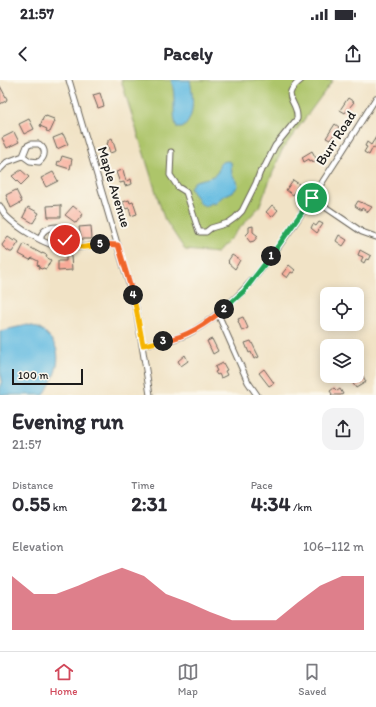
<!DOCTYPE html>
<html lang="en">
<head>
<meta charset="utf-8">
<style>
	:root { --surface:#fff; --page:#f2f2f3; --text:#2b2b33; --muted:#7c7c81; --line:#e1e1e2; --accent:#d1495b }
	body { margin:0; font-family:Itim,sans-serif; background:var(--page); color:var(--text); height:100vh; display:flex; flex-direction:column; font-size:15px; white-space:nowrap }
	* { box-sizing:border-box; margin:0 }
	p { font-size:13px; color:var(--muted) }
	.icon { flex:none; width:22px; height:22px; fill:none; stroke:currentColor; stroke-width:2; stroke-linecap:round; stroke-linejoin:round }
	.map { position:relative; height:315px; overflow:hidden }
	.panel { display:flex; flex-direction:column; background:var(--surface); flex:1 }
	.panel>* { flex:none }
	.controls { position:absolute; left:320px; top:207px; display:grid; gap:8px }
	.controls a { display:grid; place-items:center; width:44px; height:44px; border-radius:8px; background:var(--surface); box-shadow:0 2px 10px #0003; font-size:20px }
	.scale { position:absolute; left:12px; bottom:10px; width:71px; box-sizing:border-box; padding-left:4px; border:2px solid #1c1c1c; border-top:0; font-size:11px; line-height:14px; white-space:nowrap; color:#1c1c1c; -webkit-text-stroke:3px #fbf7ec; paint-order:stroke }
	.pin { position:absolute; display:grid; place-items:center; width:34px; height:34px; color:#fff; margin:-17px; border:2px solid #fff; border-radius:50%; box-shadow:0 1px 4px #0007 }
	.km { position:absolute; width:20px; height:20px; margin:-10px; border-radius:50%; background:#222; color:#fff; font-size:11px; line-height:20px; text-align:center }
	.round { display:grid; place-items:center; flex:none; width:42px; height:42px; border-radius:12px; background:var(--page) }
	.summary { display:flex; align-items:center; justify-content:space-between; height:68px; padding:0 12px }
	h1 { font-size:22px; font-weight:700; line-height:30px }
	.stats { display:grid; grid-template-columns:repeat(3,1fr); gap:6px; height:68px; padding:4px 12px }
	.stats div { display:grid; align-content:center }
	.stats b { font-size:20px; font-weight:700 }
	.stats small { font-size:11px; font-weight:400 }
	.stats p { font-size:11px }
	.chart { height:112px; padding:8px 12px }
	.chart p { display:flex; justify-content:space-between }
	.chart svg { width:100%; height:72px; margin-top:4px; fill:var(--accent); opacity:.7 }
	.status { display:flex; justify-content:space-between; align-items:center; height:28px; padding:0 20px; background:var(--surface); direction:ltr }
	.status svg { height:11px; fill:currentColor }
	header { display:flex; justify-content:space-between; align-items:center; height:52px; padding:0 12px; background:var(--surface); font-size:18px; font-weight:700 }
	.tab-bar { display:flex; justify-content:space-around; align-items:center; height:56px; border-top:1px solid var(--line); background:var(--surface); font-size:11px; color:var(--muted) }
	.tab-bar a { display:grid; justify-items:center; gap:2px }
	.tab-bar .on { color:var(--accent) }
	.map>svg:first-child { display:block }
</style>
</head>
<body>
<div class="status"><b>21:57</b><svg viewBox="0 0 49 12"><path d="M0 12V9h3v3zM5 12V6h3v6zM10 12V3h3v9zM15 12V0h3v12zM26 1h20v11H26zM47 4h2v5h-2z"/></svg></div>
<header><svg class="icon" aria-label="back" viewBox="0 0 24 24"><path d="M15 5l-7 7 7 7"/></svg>Pacely<svg class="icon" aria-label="share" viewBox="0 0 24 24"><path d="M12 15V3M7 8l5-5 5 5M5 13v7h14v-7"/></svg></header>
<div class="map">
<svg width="376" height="315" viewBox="0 0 376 315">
	<rect width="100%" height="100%" fill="#fbf7ec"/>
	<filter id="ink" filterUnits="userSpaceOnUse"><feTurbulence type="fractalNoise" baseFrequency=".025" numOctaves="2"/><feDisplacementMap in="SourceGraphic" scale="8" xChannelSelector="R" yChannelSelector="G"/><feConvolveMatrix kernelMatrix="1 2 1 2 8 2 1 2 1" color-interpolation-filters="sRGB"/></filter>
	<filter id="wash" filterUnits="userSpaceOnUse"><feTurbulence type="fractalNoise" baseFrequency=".012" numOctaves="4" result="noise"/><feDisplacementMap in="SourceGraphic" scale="16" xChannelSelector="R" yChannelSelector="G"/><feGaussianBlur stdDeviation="0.9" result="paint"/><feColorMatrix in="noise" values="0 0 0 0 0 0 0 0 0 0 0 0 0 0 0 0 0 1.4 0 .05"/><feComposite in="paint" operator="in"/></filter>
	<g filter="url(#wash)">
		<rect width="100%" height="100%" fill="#f1e3c6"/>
		<path fill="#adc56a" stroke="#647043" d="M121,0H333L282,70L259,127L217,173L185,170L164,138Z"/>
		<path fill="#64bbe1" stroke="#406c7e" d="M171,0H190C193,14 196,39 182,48H177C171,33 177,16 171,0Z
			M227,81L231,82L232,95L237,101L238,106L234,111L222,117L215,124L212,123L205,126L199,123C198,117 192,114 190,108C192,105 193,102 196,101C205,98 220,98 219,85L222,82Z
			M27,245C36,246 41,249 47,255C67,273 55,296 44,315H0V306L2,300L0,291V251Z"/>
		<g id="blocks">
			<path fill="#f8aa98" d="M0,6L7,19L6,21L0,24Z
				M100,13L104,26L98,28L93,15Z
				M348,18L354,22L345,33L340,30Z
				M44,36L46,37V36L54,39V40L55,41L50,52L46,51L47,49L40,46Z
				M29,39L34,49L24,54L19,44Z
				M335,44L339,47L330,60L326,58Z
				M14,52L19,62L7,68L2,58Z
				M63,54L68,64L57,69L53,58Z
				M376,57V69L373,67L369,75L364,72L367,67L365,66L367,62L371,65Z
				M112,58L116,71L110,73L107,63H108V60Z
				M312,71L317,80L313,82L312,80L310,81L309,79L304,82L302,77Z
				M62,76L72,79L70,89L57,85L58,81L60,82Z
				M21,90L29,97L21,105L12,96Z
				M123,90L126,101L131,99L132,104L125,106L124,102L120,103L116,92Z
				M53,92L58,101L46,107L41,98Z
				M293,100L299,104L293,115L286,110Z
				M16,110L22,122L11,128L6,115Z
				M129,120L130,123L133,122L137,134L131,136L129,128L125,129L123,122Z
				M358,121L372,127L368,132L362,128L361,130L355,126Z
				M61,125V137H48L47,126Z
				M272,125L278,130L272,137L266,132Z
				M73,126L83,134L76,143L65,135Z
				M28,127L39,133L33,143L23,137Z
				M319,142L323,144L317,153L311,148L313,144L316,146Z
				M91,146L92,159H81L79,147Z
				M253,146V152L258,156L254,161L250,162L247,158L246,155L249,152V147Z
				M339,155L347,160L343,166L336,161Z
				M8,157L14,161L15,159L19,162L12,172H10L3,167L2,165Z
				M24,164L42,174V173L47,175L46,177L51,180L46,189L43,188L42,189L39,188L40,186L37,185L38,181L32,178L30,180L19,174Z
				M360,170L371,176L369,180L366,179L364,183L361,181L363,177L358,175Z
				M232,175L240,180L235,189L228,183L229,182L228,181Z
				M71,176L72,190L58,191V181H66V177Z
				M289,185L295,190L293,193L291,192L287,198L282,194Z
				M243,237L248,248L242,251L238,241H239L238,239Z
				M212,259L218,271L213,274L207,261Z
				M251,261L259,277L254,279L251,272L249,273L245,263Z
				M185,275L188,281L181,286L178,281Z
				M223,283L227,290L225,291L227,295L221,298L219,294L217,295L215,292L217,291L215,287Z
				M264,289L274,303L269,306L259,293Z
				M361,292L366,302L356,308L352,302L359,298L357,294Z
				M334,308L337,311L340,309L343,314L341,315H331L332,314L330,311Z"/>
		</g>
	</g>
	<g filter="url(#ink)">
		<use href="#blocks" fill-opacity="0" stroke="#676258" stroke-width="1"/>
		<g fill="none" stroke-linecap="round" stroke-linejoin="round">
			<defs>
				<path id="minor" d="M69,0L136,228L150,315
					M31,64H39C46,69 46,76 39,82L30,81L23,76L27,66Z
					M171,72L170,95L178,107L186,112L199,152H206L211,148L228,143L235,138L242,131L256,103L260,92L265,86L275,66L297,39C299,20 278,18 301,0
					M0,89L7,82L23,76
					M312,118L362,152L376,157
					M0,126C2,130 4,134 7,137C17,147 42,163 56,166L65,162
					M41,160C40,151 48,147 57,147C62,150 66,154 65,162
					M65,162C81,172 85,165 102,164C108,164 113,165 118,165
					M218,234L248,302L257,315
					M143,265C160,262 178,260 193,251C239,224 270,180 300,136C326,97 351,58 376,18"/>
			</defs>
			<use href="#minor" stroke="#676258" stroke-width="7"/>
			<use href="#minor" stroke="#fff" stroke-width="5"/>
		</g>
	</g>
	<g fill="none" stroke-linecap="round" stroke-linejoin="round" filter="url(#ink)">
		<defs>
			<path id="split-1" d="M271,176L312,118"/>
			<path id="split-2" d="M224,229L244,211L271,176"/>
			<path id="split-3" d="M163,261C187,257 206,244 224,229"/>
			<path id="split-4" d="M133,215L136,228L143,265L163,261"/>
			<path id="split-5" d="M100,164L118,165L133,215"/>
			<path id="split-6" d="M65,160L64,162C77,169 87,168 100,164"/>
		</defs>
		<use href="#split-1" stroke="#fff" stroke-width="8"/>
		<use href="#split-2" stroke="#fff" stroke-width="8"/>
		<use href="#split-3" stroke="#fff" stroke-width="8"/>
		<use href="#split-4" stroke="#fff" stroke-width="8"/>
		<use href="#split-5" stroke="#fff" stroke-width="8"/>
		<use href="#split-6" stroke="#fff" stroke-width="8"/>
		<use href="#split-1" stroke="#22a559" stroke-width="5"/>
		<use href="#split-2" stroke="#22a559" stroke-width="5"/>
		<use href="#split-3" stroke="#f0652b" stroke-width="5"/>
		<use href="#split-4" stroke="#f5b400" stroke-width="5"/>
		<use href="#split-5" stroke="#f0652b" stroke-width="5"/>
		<use href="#split-6" stroke="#f5b400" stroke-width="5"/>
	</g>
	<g text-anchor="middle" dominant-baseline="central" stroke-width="4" stroke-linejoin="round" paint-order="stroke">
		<g font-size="14" fill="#1c1c1c" stroke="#fbf7ec">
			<text transform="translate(336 58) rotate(-57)">Burr Road</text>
			<text transform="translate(114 107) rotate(73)">Maple Avenue</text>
		</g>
	</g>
</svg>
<div class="controls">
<a><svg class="icon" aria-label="locate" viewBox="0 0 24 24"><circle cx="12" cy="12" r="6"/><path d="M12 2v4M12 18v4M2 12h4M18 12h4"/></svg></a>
<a><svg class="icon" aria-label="layers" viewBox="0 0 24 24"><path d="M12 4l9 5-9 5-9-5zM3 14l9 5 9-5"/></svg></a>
</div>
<div class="scale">100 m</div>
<div class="pin" style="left:312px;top:118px;background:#1e9e55"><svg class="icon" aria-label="arrive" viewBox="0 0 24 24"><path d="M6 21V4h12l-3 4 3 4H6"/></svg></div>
<div class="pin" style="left:65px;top:160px;background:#d93025"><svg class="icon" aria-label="check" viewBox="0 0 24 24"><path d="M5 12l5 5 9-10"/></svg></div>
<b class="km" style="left:271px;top:176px">1</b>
<b class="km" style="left:224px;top:229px">2</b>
<b class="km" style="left:163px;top:261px">3</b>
<b class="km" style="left:133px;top:215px">4</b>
<b class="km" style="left:100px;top:164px">5</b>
</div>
<section class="panel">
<div class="summary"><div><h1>Evening run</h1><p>21:57</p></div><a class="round"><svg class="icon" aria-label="share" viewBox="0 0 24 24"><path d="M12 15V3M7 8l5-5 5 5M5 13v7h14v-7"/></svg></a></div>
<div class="stats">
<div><p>Distance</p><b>0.55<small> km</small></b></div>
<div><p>Time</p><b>2:31</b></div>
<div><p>Pace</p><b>4:34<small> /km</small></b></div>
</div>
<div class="chart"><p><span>Elevation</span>106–112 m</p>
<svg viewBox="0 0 160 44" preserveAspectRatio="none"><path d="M0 44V11L10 22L20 22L30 17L40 11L50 6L60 11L70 22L80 27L90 33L100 38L110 38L120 38L130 27L140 17L150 11L160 11V44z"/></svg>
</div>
</section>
<nav class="tab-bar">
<a class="on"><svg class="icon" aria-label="home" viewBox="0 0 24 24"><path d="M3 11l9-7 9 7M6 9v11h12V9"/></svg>Home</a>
<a><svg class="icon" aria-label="map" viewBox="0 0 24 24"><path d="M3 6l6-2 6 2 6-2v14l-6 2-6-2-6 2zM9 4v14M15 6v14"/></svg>Map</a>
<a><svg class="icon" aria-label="saved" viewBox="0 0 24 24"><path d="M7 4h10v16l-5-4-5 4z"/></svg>Saved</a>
</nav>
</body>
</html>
